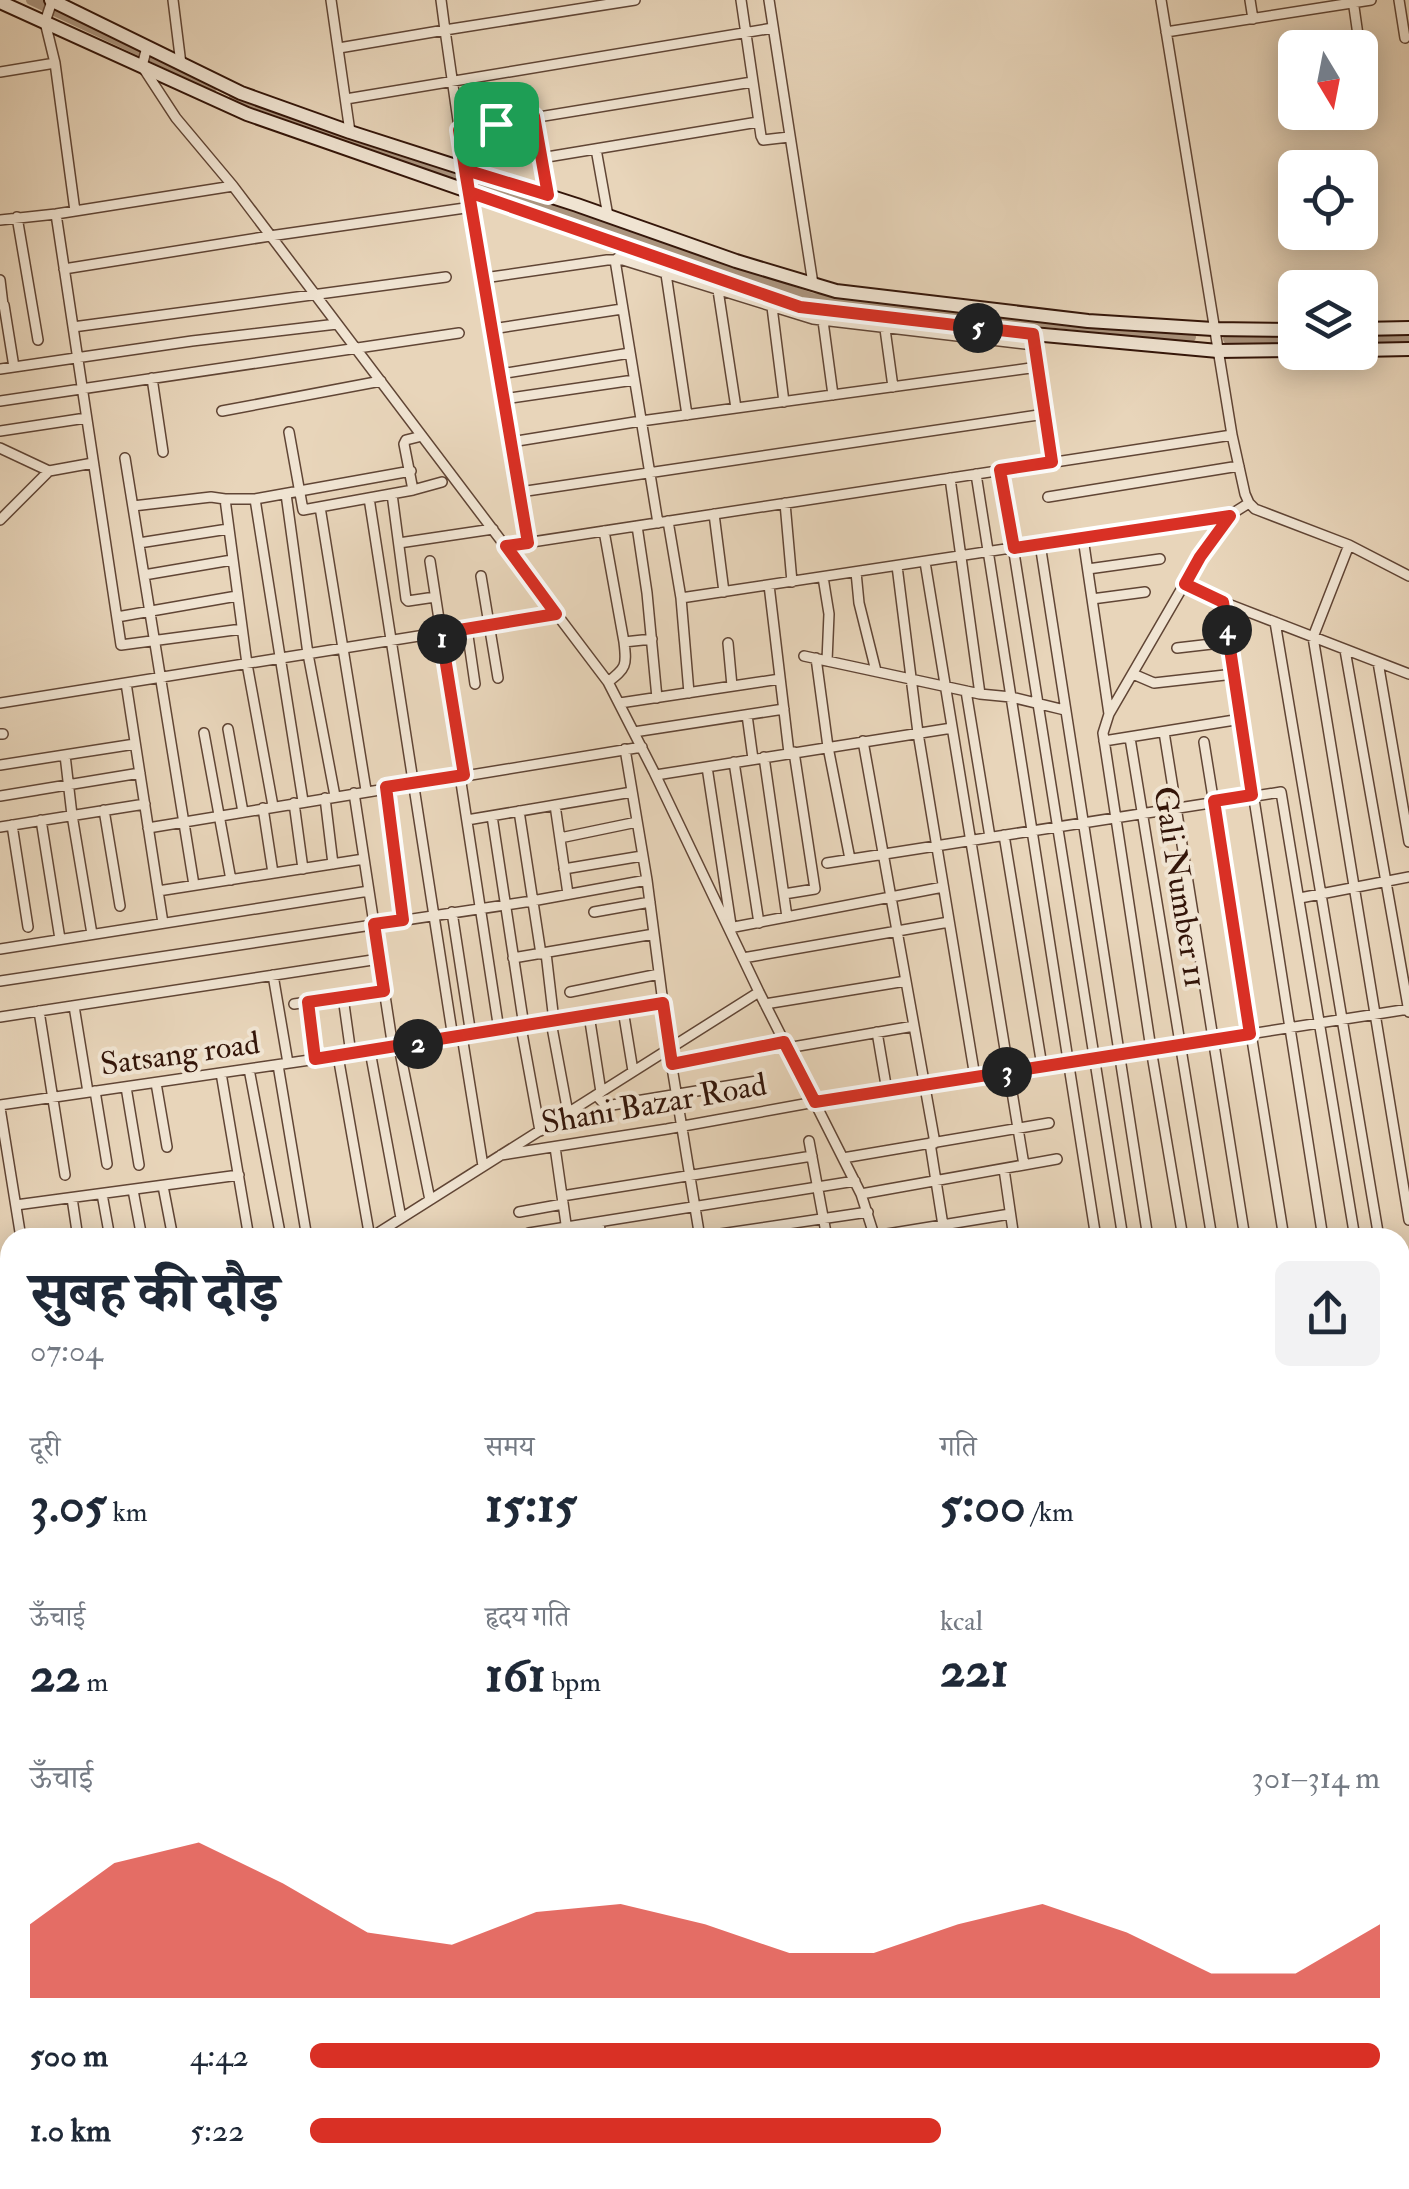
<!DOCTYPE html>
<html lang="hi">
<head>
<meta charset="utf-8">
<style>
	:root { --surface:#fff; --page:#f2f2f3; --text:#1f2937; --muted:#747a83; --accent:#d93025 }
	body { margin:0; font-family:"IM FELL Double Pica","Noto Serif Devanagari",serif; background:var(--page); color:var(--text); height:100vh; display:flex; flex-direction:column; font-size:38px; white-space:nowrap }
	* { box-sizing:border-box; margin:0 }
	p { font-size:32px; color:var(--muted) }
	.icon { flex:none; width:55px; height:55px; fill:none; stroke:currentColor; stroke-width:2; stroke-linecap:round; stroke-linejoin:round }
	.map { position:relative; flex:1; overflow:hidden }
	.sheet { position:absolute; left:0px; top:1228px; width:1410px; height:962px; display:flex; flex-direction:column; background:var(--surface); border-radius:30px 30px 0 0; box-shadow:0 5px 25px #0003 }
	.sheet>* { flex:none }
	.needle { width:65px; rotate:170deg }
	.tools { position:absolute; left:1278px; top:30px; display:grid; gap:20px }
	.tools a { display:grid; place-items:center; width:100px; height:100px; border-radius:15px; background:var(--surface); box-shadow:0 5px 25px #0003; font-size:50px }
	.pin { position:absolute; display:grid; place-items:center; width:85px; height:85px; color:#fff; margin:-42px; border-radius:20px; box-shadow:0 5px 15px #0006 }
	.km { position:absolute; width:50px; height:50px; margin:-25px; border-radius:50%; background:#222; color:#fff; font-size:28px; line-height:50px; text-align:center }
	.round { display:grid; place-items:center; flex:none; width:105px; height:105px; border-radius:15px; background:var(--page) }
	.summary { display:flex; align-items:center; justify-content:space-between; height:170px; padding:0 30px }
	h1 { font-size:55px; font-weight:800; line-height:75px }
	.metrics { display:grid; grid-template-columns:repeat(3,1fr); gap:15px; height:170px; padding:10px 30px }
	.metrics div { display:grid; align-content:center }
	.metrics b { font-size:50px; font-weight:800 }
	.metrics small { font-size:28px; font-weight:400 }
	.metrics p { font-size:28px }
	.chart { height:280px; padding:20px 30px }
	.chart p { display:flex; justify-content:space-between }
	.chart svg { width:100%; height:180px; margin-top:10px; fill:var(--accent); opacity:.7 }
	ul { padding:0 30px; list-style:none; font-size:32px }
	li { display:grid; grid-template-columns:160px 120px 1fr; align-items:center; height:75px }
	li i { height:25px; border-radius:12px; background:var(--accent) }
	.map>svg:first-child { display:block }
</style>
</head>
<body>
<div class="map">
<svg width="1409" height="2189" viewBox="0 0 1409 2189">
	<rect width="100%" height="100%" fill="#e8d5ba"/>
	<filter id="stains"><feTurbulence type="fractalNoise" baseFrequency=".002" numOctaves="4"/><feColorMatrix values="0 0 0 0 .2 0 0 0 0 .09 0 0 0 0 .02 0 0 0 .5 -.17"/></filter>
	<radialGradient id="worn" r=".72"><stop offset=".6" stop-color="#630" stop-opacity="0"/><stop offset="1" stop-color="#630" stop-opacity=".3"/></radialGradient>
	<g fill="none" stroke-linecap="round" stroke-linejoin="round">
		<path stroke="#aa947e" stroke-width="10" d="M31,0L214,86
			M234,96L255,106L812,298L1191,337
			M1228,339L1295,341
			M1360,340L1409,339"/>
		<defs>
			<path id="street" d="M173,0L181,64
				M331,0L350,132
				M741,0L761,136L763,140L789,137
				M769,0L813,284
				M1161,0L1232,435L1245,494L1249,503L1255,509L1349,545L1409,576
				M1250,0L1253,19
				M1353,0L1359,42
				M1399,0L1405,38
				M52,1L45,22L55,63L75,211
				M1166,32L1371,0
				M147,47L142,66L176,118L233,186L608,682L654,772L759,992L861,1194L875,1238
				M339,48L445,30L441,0
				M0,72L55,63
				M346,99L773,28
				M534,116L548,195
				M459,130L752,82
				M596,149L608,216
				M464,155L500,150L497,123
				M541,158L758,122
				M56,214L121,645L242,629
				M17,217L38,340
				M0,220L56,214L233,186
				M619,257L615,260L658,523
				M64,269L270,236L472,207
				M666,274L687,415
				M484,278L607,260H623L813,319L1034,345L1053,462
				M0,280L3,305
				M718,290L736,408
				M4,305L14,367
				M772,307L784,402
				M823,321L833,395
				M73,327L446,277
				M492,329L622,309
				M885,329L893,387
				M0,369L192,341L337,324
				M500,374L630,353
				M152,378L163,452
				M504,399L634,380
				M0,401L459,333
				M222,411L381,381
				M0,431L86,418
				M289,432L303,510L413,490L404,444L406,440L422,436
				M511,442L641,421L1038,367
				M0,448L49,471
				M125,458L194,885
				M1001,471L1123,1238
				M976,474L1096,1238
				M950,478L980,694
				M413,490L442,482
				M520,492L1045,414
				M286,494L308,654L335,796
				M392,494L406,599L408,601L435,597
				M1048,497L1239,466
				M369,498L453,1038
				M225,499H255L411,471
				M255,499L303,801
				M785,503L792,582
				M133,506L211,497L225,499L247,664L273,806
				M320,507L366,790
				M714,514L724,592
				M0,520L49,471L93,463
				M668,521L681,598L689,693
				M637,526L647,593L657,698
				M604,531L624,642L652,639
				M1083,538L1109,714
				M139,543L228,529
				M399,543L493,529
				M528,543L466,176L445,30L635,0
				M1040,544L1148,1238
				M1349,545L1313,637L1409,1220
				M506,546L1232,435
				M430,561L463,775
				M925,562L1024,1165
				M897,566L918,733L975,1077
				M1088,569L1160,559
				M856,572L859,603L876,671
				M144,575L232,560
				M481,576L498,678
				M823,577L829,614L827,661
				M1185,584L1223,602L1409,674
				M769,585L789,753
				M681,598L1230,515L1249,503
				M1092,599L1145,592
				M1223,602L1323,1238
				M117,617L237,596
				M1275,622L1379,1238
				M467,629L475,684
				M728,643L732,686
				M1177,648L1229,642
				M1345,650L1409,1012
				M804,656L980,694L1011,697L1065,710
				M816,658L828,747L850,859
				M1378,662L1409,842
				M1133,674L1154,683L1234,674
				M608,682C626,668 627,666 624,642
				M126,683L158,891L364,859
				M966,691L990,837
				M0,703L556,614
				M620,703L780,679
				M747,715L753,759
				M228,729L243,812
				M634,732L784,709
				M1164,732L1245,1238
				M204,733L231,880
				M0,734H3
				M1130,738L1212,1238
				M863,741L935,1143
				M1104,741L1241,719
				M1204,742L1284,1238
				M625,749L647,880L669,1049L700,1238
				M65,755L72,815L92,934
				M764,757L787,917
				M734,762L759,923
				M0,765L135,744
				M707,767L731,925
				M656,775L952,728
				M460,776L499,1030
				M386,787L403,920
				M354,793L393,1048
				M0,796L140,773
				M325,798L333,864
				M294,803L303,869
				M555,805L568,894
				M263,808L273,873
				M104,810L120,906
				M519,811L541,954
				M492,816L524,1026
				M41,820L60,939
				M467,820L632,792
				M12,825L28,927
				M0,827L145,804
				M148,828L642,747
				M1004,835L1042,1066
				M560,838L637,822
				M827,863L1281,792L1355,1238
				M564,869L642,856
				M158,891L163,923
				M784,894L815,889L794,752
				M1300,898L1409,877
				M452,912L471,1035
				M594,912L650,902
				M729,928L943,887
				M0,949L369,891
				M546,953L554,1021
				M513,958L654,934
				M743,958L949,922
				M273,975L288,1063
				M0,981L532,901L647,880
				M570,992L659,974
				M343,997L351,1054
				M308,1002L315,1059
				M294,1004L384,991
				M765,1004L906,981
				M74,1006L88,1092
				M623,1010L633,1071
				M39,1011L65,1175
				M589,1015L601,1092
				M0,1017L379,959
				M551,1022L568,1113
				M521,1027L540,1131
				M877,1032L887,1091
				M462,1036L483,1166
				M399,1047L430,1200
				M787,1048L914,1026
				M370,1051L401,1218
				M338,1056L370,1238
				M672,1064L784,1042
				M278,1065L307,1238
				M249,1069L281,1238
				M221,1073L249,1238
				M156,1083L167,1147
				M126,1087L139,1165
				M95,1091L107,1164
				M596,1095L606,1106L757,1081
				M0,1105L399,1047L663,1003
				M0,1108L21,1238
				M809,1141L827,1238
				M930,1143L945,1238
				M555,1147L568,1238
				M501,1155L667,1129L815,1102L1409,1009
				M843,1158L1049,1123
				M1004,1169L1014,1238
				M163,1186L173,1238
				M133,1190L142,1238
				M102,1194L110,1238
				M861,1194L1057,1159
				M562,1196L812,1156
				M72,1198L78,1238
				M16,1205L239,1175
				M519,1212L563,1204
				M599,1222L601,1238
				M529,1233L855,1181
				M875,1236L1010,1214
				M700,1237L868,1212
				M370,1238L759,992
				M1066,1238L1073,1236
				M1183,1238L1151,1049L1103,733L1109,714L1200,557L1230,515
				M0,1263L10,1261
				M1400,1291L1409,1290
				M1400,1324L1409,1304
				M0,1334L10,1328
				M1400,1346L1409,1349
				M0,1382L10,1376
				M1400,1400L1409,1380
				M1400,1424L1409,1427
				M1400,1468L1409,1451
				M0,1469L10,1463
				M0,1553L10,1551
				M0,1630L10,1689
				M0,1750L10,1748
				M1400,1794L1409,1776
				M0,1828L10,1826
				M1400,1869L1409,1851
				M0,1902L10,1900
				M0,1910L10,1968
				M1400,1937L1409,1919
				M1400,1958L1409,1962
				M1400,1987L1409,1969
				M0,2015L10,2013
				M1400,2051L1409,2034
				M0,2067L10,2066
				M0,2133L10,2131
				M0,2151L7,2189
				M44,2180L45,2189
				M79,2180L80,2189
				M166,2180L167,2189
				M601,2180L602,2189
				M741,2180L742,2189
				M784,2180L785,2189
				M818,2180L819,2189
				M853,2180L854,2189
				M1366,2180L1367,2189
				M451,2188L509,2180
				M427,2189L428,2180
				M1040,2189L1097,2180"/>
			<path id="secondary" d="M51,0L241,93L350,132L577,205L736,261L836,291L1088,321L1213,329L1295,330
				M0,2L247,114L800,307L1033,334L1218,351L1295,350
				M1360,329L1409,328
				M1360,350L1409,349"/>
			<path id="primary" d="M1400,1604L1409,1588
				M1400,1630L1409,1613
				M1102,2189L1106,2180
				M1115,2189L1119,2180"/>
		</defs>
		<use href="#street" stroke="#604535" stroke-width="12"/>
		<use href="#secondary" stroke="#331509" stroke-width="16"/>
		<use href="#primary" stroke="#331509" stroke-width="18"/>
		<use href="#street" stroke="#f0e4d2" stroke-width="9"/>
		<use href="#secondary" stroke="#f0e4d2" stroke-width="12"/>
		<use href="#primary" stroke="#e8d5ba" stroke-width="14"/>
	</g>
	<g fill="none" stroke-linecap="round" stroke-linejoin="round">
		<defs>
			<path id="route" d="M496,124L459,130L466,176L528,543L506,546L556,614L441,633L464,775L386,787L403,920L374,924L384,991L308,1002L315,1059L663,1003L672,1064L784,1042L815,1102L1250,1034L1214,801L1252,795L1223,602L1185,584L1200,557L1230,516L1014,548L1000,470L1052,462L1033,334L800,307L469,192L466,170L548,195L534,116L496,124"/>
		</defs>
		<use href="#route" stroke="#fff" stroke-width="20"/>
		<use href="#route" stroke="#d93025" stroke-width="12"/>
	</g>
	<g text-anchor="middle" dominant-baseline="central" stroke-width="8" stroke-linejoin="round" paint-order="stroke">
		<g font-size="32" fill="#331509" stroke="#f0e4d2">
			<text transform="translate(1180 887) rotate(81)">Gali Number 11</text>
			<text transform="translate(180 1054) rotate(-8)">Satsang road</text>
			<text transform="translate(654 1104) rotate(-10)">Shani Bazar Road</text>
		</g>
	</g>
	<rect width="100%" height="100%" filter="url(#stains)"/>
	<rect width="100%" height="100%" fill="url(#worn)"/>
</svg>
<div class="tools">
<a><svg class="needle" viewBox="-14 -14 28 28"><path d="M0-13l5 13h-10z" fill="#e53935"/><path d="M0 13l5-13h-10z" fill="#747a83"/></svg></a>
<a><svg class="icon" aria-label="locate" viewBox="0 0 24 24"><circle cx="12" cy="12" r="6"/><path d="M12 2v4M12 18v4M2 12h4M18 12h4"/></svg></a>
<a><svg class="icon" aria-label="layers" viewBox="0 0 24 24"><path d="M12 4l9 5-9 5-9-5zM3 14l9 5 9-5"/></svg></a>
</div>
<div class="pin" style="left:496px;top:124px;background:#1e9e55"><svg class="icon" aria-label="arrive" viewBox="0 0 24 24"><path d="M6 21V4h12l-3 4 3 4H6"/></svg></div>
<b class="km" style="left:442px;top:639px">1</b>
<b class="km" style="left:418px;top:1044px">2</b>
<b class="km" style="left:1007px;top:1072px">3</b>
<b class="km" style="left:1227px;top:630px">4</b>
<b class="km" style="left:978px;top:328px">5</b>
<section class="sheet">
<div class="summary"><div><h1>सुबह की दौड़</h1><p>07:04</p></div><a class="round"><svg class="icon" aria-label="share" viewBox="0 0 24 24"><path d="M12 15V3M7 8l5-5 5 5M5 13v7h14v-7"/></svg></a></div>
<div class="metrics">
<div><p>दूरी</p><b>3.05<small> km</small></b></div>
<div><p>समय</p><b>15:15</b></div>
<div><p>गति</p><b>5:00<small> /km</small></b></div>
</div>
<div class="metrics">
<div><p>ऊँचाई</p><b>22<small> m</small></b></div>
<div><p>हृदय गति</p><b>161<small> bpm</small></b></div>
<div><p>kcal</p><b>221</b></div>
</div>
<div class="chart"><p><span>ऊँचाई</span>301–314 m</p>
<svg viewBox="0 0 160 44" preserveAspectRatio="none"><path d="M0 44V26L10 11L20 6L30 16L40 28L50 31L60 23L70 21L80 26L90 33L100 33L110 26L120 21L130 28L140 38L150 38L160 26V44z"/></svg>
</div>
<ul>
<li><b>500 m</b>4:42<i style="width:100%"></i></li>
<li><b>1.0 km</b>5:22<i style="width:59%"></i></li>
</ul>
</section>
</div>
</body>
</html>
